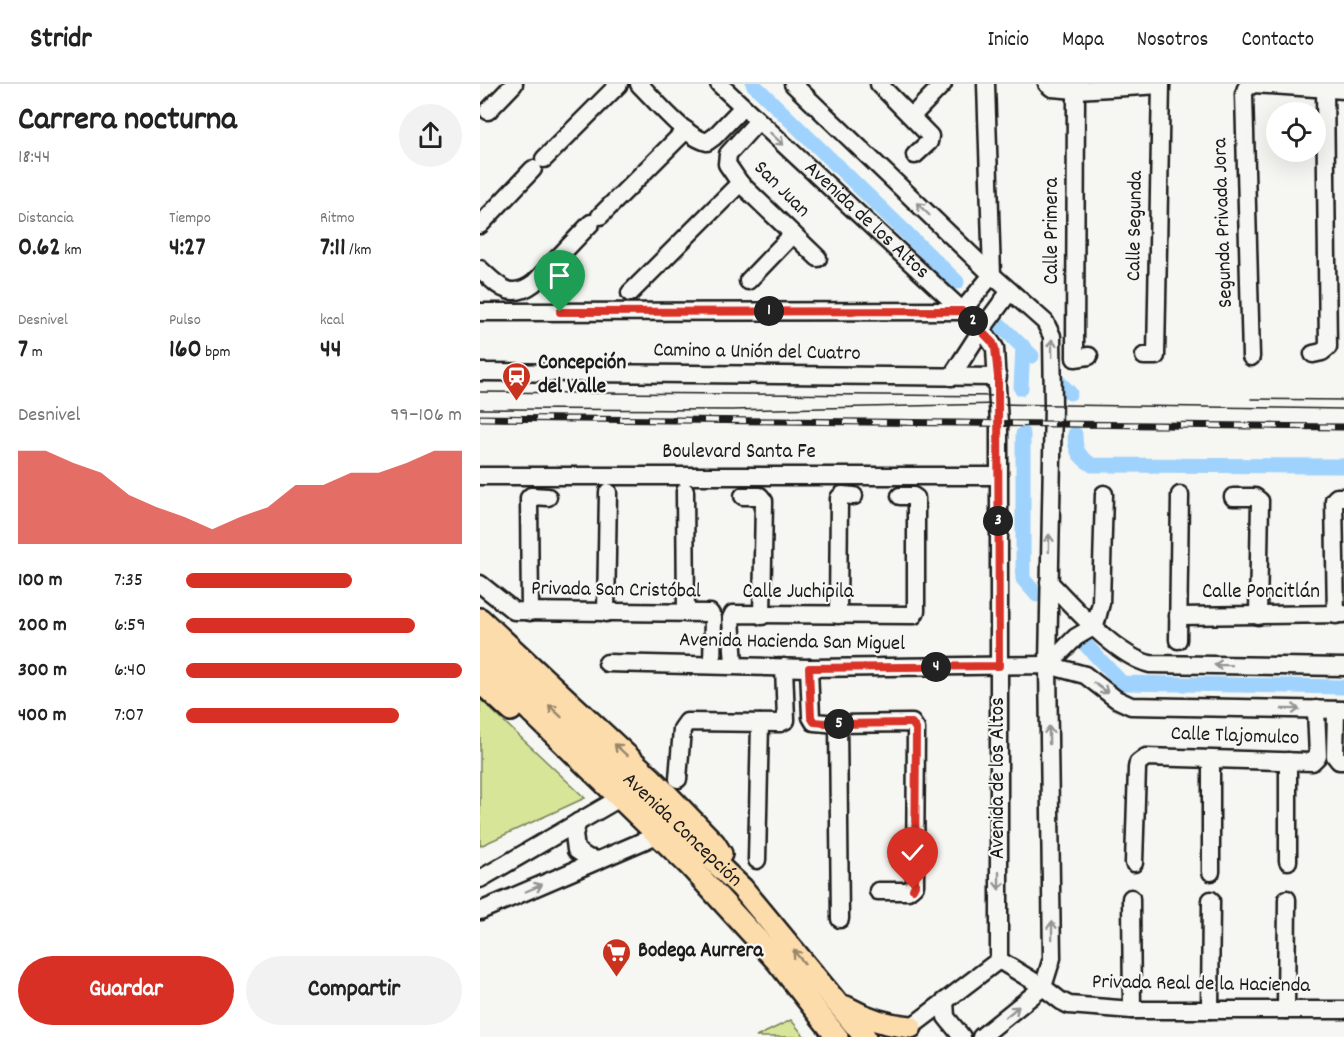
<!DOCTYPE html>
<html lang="es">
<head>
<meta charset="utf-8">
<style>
	:root { --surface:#fff; --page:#f2f2f2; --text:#222; --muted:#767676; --line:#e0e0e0; --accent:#d93025 }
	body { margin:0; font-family:Dekko,sans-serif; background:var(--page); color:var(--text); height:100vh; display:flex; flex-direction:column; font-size:22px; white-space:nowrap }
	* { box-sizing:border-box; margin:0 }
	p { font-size:20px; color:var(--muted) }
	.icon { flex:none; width:33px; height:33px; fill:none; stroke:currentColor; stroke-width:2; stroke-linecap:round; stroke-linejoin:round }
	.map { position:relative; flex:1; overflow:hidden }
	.side { display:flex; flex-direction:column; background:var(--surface); width:480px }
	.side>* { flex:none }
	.controls { position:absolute; left:786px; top:18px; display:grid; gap:12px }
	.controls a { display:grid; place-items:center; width:60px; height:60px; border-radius:50%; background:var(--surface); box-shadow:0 6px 24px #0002; font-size:30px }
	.pin { position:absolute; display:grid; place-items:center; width:51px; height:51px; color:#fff; margin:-62px -26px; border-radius:50% 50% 50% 0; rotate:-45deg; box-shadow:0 0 6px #0007 }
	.pin .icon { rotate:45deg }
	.km { position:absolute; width:30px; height:30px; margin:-15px; border-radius:50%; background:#222; color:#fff; font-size:16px; line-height:30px; text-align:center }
	.round { display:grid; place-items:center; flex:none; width:63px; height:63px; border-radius:32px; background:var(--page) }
	.overview { display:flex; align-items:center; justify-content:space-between; height:102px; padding:0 18px }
	h1 { font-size:33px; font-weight:700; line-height:45px }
	.figures { display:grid; grid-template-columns:repeat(3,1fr); gap:9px; height:102px; padding:6px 18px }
	.figures div { display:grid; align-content:center }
	.figures b { font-size:26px; font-weight:700 }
	.figures small { font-size:16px; font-weight:400 }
	.figures p { font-size:16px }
	.chart { height:168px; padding:12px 18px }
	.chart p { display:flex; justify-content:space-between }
	.chart svg { width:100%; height:108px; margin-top:6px; fill:var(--accent); opacity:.7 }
	.primary-button { display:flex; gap:12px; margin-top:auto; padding:12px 18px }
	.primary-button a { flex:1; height:69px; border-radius:36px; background:var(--accent); color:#fff; font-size:24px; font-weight:700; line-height:69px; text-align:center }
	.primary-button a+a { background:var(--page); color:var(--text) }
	ul { padding:0 18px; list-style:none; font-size:20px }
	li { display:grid; grid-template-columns:96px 72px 1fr; align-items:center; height:45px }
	li i { height:15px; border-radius:8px; background:var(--accent) }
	header { display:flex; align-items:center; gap:36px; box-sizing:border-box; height:84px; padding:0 30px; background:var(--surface); border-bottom:2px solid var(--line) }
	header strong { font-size:28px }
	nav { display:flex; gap:33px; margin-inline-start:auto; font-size:21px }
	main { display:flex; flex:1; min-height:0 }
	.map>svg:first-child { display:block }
</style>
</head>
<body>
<header>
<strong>Stridr</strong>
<nav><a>Inicio</a><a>Mapa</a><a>Nosotros</a><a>Contacto</a></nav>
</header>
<main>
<section class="side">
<div class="overview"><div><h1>Carrera nocturna</h1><p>18:44</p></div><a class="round"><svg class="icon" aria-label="share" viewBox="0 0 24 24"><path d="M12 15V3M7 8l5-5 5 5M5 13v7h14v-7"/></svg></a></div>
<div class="figures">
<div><p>Distancia</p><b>0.62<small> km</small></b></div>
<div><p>Tiempo</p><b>4:27</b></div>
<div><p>Ritmo</p><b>7:11<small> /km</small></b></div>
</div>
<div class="figures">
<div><p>Desnivel</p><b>7<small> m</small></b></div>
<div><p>Pulso</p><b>160<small> bpm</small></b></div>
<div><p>kcal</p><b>44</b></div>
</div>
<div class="chart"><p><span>Desnivel</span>99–106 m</p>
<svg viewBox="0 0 160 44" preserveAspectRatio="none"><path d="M0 44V6L10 6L20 11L30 15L40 24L50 29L60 33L70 38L80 33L90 29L100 20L110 20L120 15L130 15L140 11L150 6L160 6V44z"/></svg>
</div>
<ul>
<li><b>100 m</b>7:35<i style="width:60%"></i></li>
<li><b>200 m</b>6:59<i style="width:83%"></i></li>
<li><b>300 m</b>6:40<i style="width:100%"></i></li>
<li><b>400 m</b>7:07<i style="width:77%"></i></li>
</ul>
<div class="primary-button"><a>Guardar</a><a>Compartir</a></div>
</section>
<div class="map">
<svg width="864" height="953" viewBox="0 0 864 953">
	<rect width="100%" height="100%" fill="#f6f6f2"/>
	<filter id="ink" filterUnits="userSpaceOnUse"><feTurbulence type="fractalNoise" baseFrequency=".0167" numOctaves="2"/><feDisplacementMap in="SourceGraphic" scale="12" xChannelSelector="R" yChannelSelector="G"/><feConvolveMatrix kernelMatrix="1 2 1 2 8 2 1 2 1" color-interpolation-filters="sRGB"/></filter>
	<g filter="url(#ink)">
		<path fill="#d6e598" stroke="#79805a" stroke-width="1.5" d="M0,615L105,714L0,762Z
			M311,936L325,953H276Z"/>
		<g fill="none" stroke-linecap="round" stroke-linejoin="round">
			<path stroke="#9fd3fd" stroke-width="15" d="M273,0L477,198
				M520,241L552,272
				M580,299L590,309
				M541,304L543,262
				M543,350V495L557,511
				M595,350C595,366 598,372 612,381L864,382
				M603,558L642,599L864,603"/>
			<defs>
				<g id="minor">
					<path d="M159,0C175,16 205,53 227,58L234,53L263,23"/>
					<path id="s1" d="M239,0L502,245L515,264L519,340V876L431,943"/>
					<path d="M313,0L512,191L565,238L572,252L573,321L568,581L572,874L563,903L501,953"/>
					<path d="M399,0L450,52L449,58L435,71"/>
					<path d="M567,0L572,4L596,6L681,1"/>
					<path d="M596,6L595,274L609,272"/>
					<path d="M8,27L34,0"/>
					<path d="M432,32L463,0"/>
					<path d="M278,37L248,70L247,80L260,99L338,174"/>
					<path d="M64,75L139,0"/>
					<path d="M120,132L206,46"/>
					<path d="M0,141L53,85"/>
					<path d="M0,185C19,202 30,217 54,199L111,139"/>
					<path d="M268,197L313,150"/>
					<path d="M150,209L260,99"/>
					<path d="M482,227L512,191L506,0"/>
					<path d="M0,228L482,227"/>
					<path d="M833,270L842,268L848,263L845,5"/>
					<path d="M664,272H676L681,0"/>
					<path d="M771,273L764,10L766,4L774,0L864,6"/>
					<path d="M0,288L518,293"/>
					<path d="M471,293L502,245L530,207"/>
					<path d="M0,392H518"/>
					<path d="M205,407L206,529"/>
					<path d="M263,412H280L284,417L282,532"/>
					<path d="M753,413H775L780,417L778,532"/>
					<path d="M569,498C594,523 636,572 670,580L864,583"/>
					<path d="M0,500L34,527L230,529L233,534L232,581"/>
					<path d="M50,528L49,414L51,412L68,413"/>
					<path d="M126,529L128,408"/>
					<path d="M358,531L359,414L362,411L374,412"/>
					<path d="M856,531L854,416L857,413H864"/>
					<path d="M698,532L864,530"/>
					<path d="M615,542L621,519L624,410"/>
					<path d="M698,556L700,411"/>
					<path d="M127,579L329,584L568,581L605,591L636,615L651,622L864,626"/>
					<path d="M254,581L251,534L253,530L434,531L436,527V414L433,412H420"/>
					<path d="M568,581L596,553L615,542"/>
					<path d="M329,584L331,633L334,638L358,640L429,639H432L436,645L435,801L428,807H398"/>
					<path d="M856,626L855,672L859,677H864"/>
					<path d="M358,640L360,835"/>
					<path d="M731,676V788"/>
					<path d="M198,695L202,645L207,638L300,639L306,636L304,583"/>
					<path d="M98,738L94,750L96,766L108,774L119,776"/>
					<path d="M277,776L280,639"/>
					<path d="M808,777V677"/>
					<path d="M654,779L657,684L658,679L666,673L832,678L838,672L836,625"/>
					<path d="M0,795L133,718"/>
					<path d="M651,814L652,926"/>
					<path d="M0,827L168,755"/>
					<path d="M519,876L563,903L581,917L589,921L652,926H864"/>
					<path d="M465,917L466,933L482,953"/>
					<path d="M730,926L731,816"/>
					<path d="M806,926L807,815"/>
				</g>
				<g id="major">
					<path d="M0,535L172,695L234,759L241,770"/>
					<path id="s2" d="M0,558L14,569L262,804L385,953"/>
					<path d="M0,578L210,782L297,877L357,953"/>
					<path d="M0,598L31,626"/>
					<path d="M366,923C387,935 407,941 431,943"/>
				</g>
			</defs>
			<use href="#minor" stroke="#1c1c1c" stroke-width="21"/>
			<use href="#major" stroke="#1c1c1c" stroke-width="26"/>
			<use href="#minor" stroke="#f6f6f2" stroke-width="16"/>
			<use href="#major" stroke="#fddcac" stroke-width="21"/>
			<path stroke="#1c1c1c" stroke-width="1.5" d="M0,308L525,312
				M771,315L864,316
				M0,325L252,326L518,320L864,325"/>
			<defs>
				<path id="rail" d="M0,334L864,343"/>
			</defs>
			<use href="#rail" stroke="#1c1c1c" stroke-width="7"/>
			<use href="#rail" stroke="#f6f6f2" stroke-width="4.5" stroke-dasharray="14" stroke-linecap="butt"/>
		</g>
		<defs><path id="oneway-shaft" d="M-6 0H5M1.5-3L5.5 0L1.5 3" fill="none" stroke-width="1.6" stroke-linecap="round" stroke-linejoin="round" transform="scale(1.5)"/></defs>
		<g stroke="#949492">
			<use href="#oneway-shaft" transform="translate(297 55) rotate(43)"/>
			<use href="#oneway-shaft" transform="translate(443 125) rotate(-136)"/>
			<use href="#oneway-shaft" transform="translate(572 264) rotate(-91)"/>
			<use href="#oneway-shaft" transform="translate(569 459) rotate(-89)"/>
			<use href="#oneway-shaft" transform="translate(743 581) rotate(-179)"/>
			<use href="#oneway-shaft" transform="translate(621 604) rotate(37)"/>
			<use href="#oneway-shaft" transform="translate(811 625) rotate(1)"/>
			<use href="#oneway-shaft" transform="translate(569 651) rotate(-91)"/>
			<use href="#oneway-shaft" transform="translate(519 797) rotate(90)"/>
			<use href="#oneway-shaft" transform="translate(54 804) rotate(-23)"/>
			<use href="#oneway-shaft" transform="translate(572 846) rotate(-91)"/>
			<use href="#oneway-shaft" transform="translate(532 928) rotate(-39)"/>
		</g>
		<g stroke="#98866b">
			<use href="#oneway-shaft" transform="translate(75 627) rotate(-137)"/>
			<use href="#oneway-shaft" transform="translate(141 666) rotate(-137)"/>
			<use href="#oneway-shaft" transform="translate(319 873) rotate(-130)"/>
		</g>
	</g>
	<g fill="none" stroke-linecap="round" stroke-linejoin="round" filter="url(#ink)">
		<defs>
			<path id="route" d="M80,228L482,227L513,259L515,264L518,293L519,582L329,584L331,633L334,638L358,640L429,639H432L436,645L435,801L433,805"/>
		</defs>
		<use href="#route" stroke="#fff" stroke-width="12"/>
		<use href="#route" stroke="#d93025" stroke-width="8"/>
	</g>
	<defs>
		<symbol id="station-pin" viewBox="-11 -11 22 30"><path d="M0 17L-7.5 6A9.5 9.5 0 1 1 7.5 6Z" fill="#c8321e" stroke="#f6f6f2"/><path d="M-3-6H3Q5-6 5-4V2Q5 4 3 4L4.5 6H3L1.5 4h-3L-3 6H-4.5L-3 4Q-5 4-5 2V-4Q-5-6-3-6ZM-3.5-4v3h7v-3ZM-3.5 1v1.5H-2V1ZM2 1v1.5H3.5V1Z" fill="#fff"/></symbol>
		<symbol id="supermarket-pin" viewBox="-11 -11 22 30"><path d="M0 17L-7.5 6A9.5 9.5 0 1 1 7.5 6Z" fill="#c8321e" stroke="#f6f6f2"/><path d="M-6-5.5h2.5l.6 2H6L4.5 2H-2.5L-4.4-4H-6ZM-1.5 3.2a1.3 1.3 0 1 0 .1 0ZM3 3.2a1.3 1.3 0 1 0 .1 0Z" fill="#fff"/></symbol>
	</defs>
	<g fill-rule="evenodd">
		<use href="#station-pin" x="20" y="276" width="33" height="45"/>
		<use href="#supermarket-pin" x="120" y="852" width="33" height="45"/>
	</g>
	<g text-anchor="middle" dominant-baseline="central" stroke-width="4.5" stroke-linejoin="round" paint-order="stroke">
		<g font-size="21" fill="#1c1c1c" stroke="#f6f6f2">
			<text transform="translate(301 106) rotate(45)">San Juan</text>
			<text stroke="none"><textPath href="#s1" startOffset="201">Avenida de los Altos</textPath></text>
			<text transform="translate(744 139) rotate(-92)">Segunda Privada Jora</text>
			<text transform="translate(656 142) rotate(-89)">Calle Segunda</text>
			<text transform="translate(573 147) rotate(-90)">Calle Primera</text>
			<text transform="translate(277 269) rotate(1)">Camino a Unión del Cuatro</text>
			<text x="259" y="369">Boulevard Santa Fe</text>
			<text transform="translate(136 507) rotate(1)">Privada San Cristóbal</text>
			<text x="318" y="509">Calle Juchipila</text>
			<text x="781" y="509">Calle Poncitlán</text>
			<text transform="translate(312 559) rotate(1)">Avenida Hacienda San Miguel</text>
			<text transform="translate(755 653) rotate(2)">Calle Tlajomulco</text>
			<text transform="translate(519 694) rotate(-90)">Avenida de los Altos</text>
			<text stroke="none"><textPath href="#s2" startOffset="276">Avenida Concepción</textPath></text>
			<text transform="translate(721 901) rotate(1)">Privada Real de la Hacienda</text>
		</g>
		<g font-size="21" font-weight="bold" fill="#1c1c1c" stroke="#f6f6f2" text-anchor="start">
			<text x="58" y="280">Concepción<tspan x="58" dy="24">del Valle</tspan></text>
			<text x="158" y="868">Bodega Aurrera</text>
		</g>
	</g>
</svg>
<div class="controls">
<a><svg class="icon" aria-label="locate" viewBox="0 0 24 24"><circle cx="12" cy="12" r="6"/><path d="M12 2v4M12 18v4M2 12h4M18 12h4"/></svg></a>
</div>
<div class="pin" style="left:80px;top:228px;background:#1e9e55"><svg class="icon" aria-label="arrive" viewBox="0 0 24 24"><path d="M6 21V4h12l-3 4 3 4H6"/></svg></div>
<div class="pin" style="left:433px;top:805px;background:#d93025"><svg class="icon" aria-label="check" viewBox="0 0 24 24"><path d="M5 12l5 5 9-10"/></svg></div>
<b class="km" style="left:289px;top:227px">1</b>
<b class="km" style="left:493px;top:237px">2</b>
<b class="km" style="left:518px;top:437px">3</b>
<b class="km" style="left:456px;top:583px">4</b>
<b class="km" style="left:359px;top:640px">5</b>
</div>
</main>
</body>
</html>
